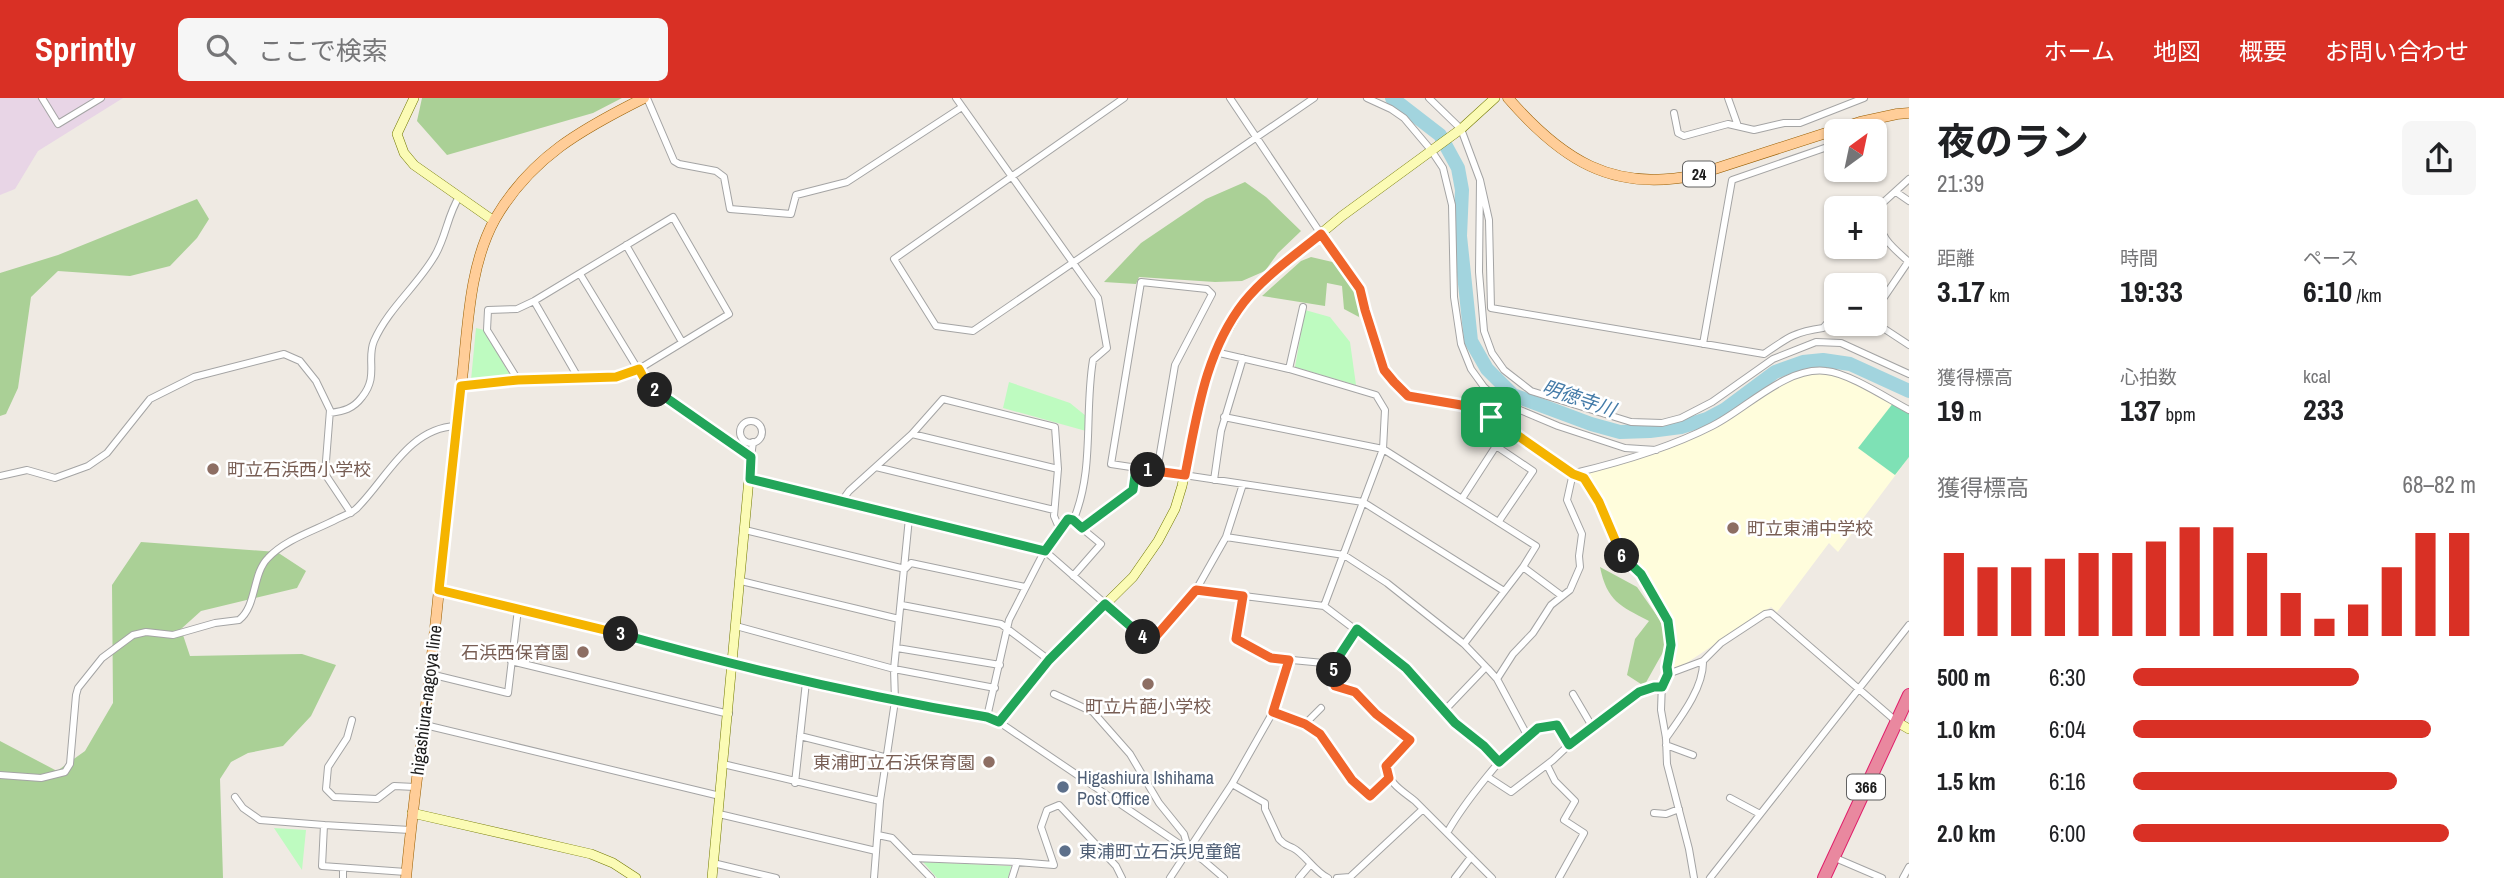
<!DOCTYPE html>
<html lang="ja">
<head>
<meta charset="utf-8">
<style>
	:root { --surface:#fff; --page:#f6f6f6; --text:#202124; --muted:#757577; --accent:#d93025 }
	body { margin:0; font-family:"Archivo Narrow","Noto Sans JP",sans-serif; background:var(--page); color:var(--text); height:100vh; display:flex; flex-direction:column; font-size:26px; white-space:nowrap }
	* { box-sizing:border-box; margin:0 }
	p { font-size:23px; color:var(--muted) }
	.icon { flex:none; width:38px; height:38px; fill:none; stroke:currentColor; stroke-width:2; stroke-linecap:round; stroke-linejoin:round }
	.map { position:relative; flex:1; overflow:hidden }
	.details { display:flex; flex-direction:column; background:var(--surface); width:595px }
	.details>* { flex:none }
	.needle { width:46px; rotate:33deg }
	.tools { position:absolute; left:1824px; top:21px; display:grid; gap:14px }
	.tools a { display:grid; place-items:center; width:63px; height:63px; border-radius:10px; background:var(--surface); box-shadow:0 2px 5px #0004; font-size:35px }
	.pin { position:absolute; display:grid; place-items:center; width:60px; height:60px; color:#fff; margin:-30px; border-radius:14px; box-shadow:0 4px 10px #0006 }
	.km { position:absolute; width:35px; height:35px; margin:-18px; border-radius:50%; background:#222; color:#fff; font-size:19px; line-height:35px; text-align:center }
	.round { display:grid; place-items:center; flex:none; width:74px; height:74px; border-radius:10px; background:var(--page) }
	.headline { display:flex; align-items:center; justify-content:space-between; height:119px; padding:0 28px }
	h1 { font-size:38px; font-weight:700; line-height:52px }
	.metrics { display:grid; grid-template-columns:repeat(3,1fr); gap:10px; height:119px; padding:7px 28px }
	.metrics div { display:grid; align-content:center }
	.metrics b { font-size:30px; font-weight:700 }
	.metrics small { font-size:19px; font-weight:400 }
	.metrics p { font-size:19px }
	.chart { height:196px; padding:14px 28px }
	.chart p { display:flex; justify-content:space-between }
	.chart svg { width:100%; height:126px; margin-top:7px; stroke:var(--accent); stroke-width:6 }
	ul { padding:0 28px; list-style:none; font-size:23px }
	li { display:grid; grid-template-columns:112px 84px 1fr; align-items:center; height:52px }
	li i { height:18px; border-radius:9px; background:var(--accent) }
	header { display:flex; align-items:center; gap:42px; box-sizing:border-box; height:98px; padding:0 35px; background:var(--accent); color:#fff }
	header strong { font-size:33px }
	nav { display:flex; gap:38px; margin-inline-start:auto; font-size:24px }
	.search { width:490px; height:63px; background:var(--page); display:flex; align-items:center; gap:18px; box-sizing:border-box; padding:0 24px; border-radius:10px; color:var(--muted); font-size:26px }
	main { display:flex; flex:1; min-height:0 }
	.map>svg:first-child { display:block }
</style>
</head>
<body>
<header>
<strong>Sprintly</strong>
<div class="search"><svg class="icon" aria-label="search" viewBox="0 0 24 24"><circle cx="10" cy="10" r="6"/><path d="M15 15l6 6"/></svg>ここで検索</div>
<nav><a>ホーム</a><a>地図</a><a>概要</a><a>お問い合わせ</a></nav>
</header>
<main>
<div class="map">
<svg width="1909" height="780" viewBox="0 0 1909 780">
	<rect width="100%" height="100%" fill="#efeae3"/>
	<path fill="#e8d5e6" d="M0,0H123L38,53L15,91L0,97Z"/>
	<path fill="#fffddc" d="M1826,273L1909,311V359L1838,454L1829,445L1777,514L1771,509L1676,572L1670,568V533L1652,492L1623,460L1584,380L1587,372L1681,342L1801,276Z"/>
	<path fill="#aad096" d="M422,0H622L593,15L447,57L417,23Z
		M1245,84L1266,99L1301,133L1278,155L1265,173L1242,183L1215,184L1139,179L1136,186L1104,184L1141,145L1206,101Z
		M197,101L209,121L197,140L170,168L130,178L58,173L31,199L18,290L6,316L0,318V175L58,157Z
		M1311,159L1341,166L1358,194L1359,219L1344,211L1342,188L1327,185L1325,208L1262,198L1301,163Z
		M141,444L277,454L306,473L297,490L201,513L181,531L190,558L302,556L336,567L311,618L283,648L248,655L231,664L220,681L223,780H0V643L57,673L85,653L113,605L112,487Z
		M1600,469L1637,489L1660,522L1667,547L1644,588L1627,577L1635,541L1649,523C1620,508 1607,503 1600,469Z"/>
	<path fill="#befbc0" d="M1305,212L1330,219L1350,244L1356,287L1295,269Z
		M476,230L484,232L511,279L471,282Z
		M1009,284L1070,305L1086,318V333L1003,310Z
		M274,730L306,732L302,772Z
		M923,764L1011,768L1008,780H937Z"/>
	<path fill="#7ee1b5" d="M1894,304L1909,311V359L1895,377L1858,350Z"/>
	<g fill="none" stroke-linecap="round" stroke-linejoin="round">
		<path stroke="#a2d4de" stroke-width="14" d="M1392,0L1440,37L1458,70L1462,92L1460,138L1471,243L1487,271L1513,297L1591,326L1620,334L1650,333L1681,329L1707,321L1724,312L1775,274L1803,264L1823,262L1850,266L1909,293"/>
		<defs>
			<path id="street" d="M42,0L58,26L101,0
				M647,0L674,63L679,66L716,73L724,79L730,111L791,116L796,97L847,84L962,9
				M956,0L1098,200L1107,250L1093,262C1084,315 1095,372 1073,423
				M1124,0L894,161L936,228L973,233L1314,0
				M1230,0L1321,136L1361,191L1365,212L1384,272L1407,298L1461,307L1491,319
				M1367,0L1391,11L1404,20L1431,52L1443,70L1452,107L1454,199L1461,246L1471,271L1484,289L1501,304L1558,328L1625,350L1656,352
				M1429,0L1461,31L1480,82L1489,122L1491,210L1764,256C1787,240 1794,234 1823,230L1836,215
				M1728,0L1738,28
				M1674,15L1678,35L1684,38L1728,26L1754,32L1784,25H1800L1864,0
				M1909,81L1876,111C1880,139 1888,146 1909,164
				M1480,82L1479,174L1484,233L1492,255L1504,272L1531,293L1631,324L1662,325L1681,320L1712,304L1773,261L1816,244L1841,245L1909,276
				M1896,94L1909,103
				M626,147L682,244
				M580,176L647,286L679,311L751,359L753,344
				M534,203L579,281
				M1874,214L1908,164
				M1874,224L1909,247
				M1703,246L1732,82L1836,46
				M1215,254L1289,271L1376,297L1385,312L1383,351L1324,508
				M1289,271L1303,209
				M461,288L518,282L616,279L639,271L729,216L673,119L534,203L517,211L488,212L487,232L518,282
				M1501,304L1491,319L1573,375L1584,380L1599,404L1623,460L1641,476L1668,522L1671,547L1668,576L1662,584L1661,612L1666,640L1667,666L1689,751L1694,780
				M330,315C344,313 353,311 362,299C379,278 366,262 374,243C388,211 416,189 434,159C446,140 447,118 459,99
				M1224,319L1383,351L1536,448L1523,469L1464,546
				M740 334a11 11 0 1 1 22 0a11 11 0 1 1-22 0Z
				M912,336L1058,371
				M876,369L1054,412
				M1157,373L1175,267L1212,196L1207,191L1141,184L1111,366L1363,404L1504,493
				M1575,375C1621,364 1669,350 1712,328C1745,312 1786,268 1826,273C1849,275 1888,301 1909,312
				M0,378L27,372L55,380L88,368L107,355L150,301L194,279L284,256L300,263L316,283L330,312L325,376L351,415
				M749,381L1045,453L1150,545L1196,492L1226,439L1243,386
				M1214,382L1221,333L1243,260
				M1463,399L1496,348L1533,373L1499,423
				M841,404L849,393L912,336L943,301L1055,329L1058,371L1054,418L1060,432
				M1082,430L1133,392L1136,370
				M745,432L905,471L911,465L1025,489
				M1226,439L1344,457L1387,485L1464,546L1488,571L1497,581L1527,637
				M1523,469L1562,498
				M741,483L899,521
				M1196,492L1324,508L1406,570L1445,612L1486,569
				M1243,498L1236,541L1271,560L1334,566L1357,531
				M902,507L1001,526L1049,562
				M736,528L894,571L995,590
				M897,550L1000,567
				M511,563L729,616
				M1334,566L1335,588L1355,595L1376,616L1410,642L1386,668C1390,687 1400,691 1415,703L1492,780
				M430,576L508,595L518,511
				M1668,576L1703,563L1721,545L1765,516L1771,515L1897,624
				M1497,581L1513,556L1533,535L1551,507L1570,492L1580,469L1579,458L1582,436L1567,402L1573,375
				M1054,596L1093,614L1130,656L1159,705L1184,736L1189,753
				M1573,596L1593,630
				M1445,612L1455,625L1499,664
				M1273,614L1305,626L1320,636L1351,682L1370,698L1389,680
				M987,619L1009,522L1047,448L1068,421L1073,423L1101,446L1073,478
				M352,622L347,640L328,669L326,691L334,699L377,701L394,688L415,689
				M999,624L1203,762L1224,780
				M1305,626L1321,610
				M425,627L720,698
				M800,638L888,660
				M1666,640C1681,619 1704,589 1703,563
				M1666,647L1693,657
				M723,666L880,703
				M1547,667L1555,683L1575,703L1564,722L1584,735L1559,780
				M0,677L41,680L65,674L70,666L76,597L78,590L102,560L133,537L146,534L173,537L215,525L239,522C257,508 252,476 268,460C286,441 314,433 337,421C343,418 350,416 356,411C386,382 408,330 456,328
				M1488,679L1511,694L1553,662L1571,645L1639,594L1654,588L1662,589
				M795,685L806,584
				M1232,686L1265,705V711L1279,741C1284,747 1287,747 1293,750C1305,756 1314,773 1328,780
				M235,699L243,710L260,722L324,727
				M1730,700L1760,716
				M1654,715L1666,716L1679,711
				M719,716L876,753
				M1447,735C1461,710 1510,644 1536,631C1542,628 1550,629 1557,627L1569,647
				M878,737L892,740L931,780
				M1833,759L1882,780
				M913,760L1017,764
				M713,765L776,780
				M406,774L322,768L324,727L410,732
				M343,780V770
				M874,780L880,703L895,603L894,571L909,420
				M1012,780L1017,764L1054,767L1041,729L1047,712L1059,707L1116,768L1122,780
				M1170,780L1232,686L1273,614L1289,562
				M1299,780L1310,767
				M1337,780L1350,779L1423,711
				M1455,780L1471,759
				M1710,780L1909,527
				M1903,780L1909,769"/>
			<path id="secondary" d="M414,0L397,36L404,55L414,67L494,123
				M439,492L593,529L732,567L895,603L987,619L999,624L1049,562L1133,479L1158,443L1175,411L1182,388L1204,284L1215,254L1244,204L1277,172L1342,118L1461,31L1495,0
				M1897,624L1909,631
				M412,715L591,756L613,765L636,780
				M712,780L751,359"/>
			<path id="primary" d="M1508,0C1561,61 1612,95 1696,77L1860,24L1897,16L1909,15
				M406,780C415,683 430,588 439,491C447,421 454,351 462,281C468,228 469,168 495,121C531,59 582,31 644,0"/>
			<path id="highway" d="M1824,780L1909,597"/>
		</defs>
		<use href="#street" stroke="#a4a4a4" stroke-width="8"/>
		<use href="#secondary" stroke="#717801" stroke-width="10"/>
		<use href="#primary" stroke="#975d00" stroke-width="11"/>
		<use href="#highway" stroke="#df1e6a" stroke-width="14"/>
		<use href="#street" stroke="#fff" stroke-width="6"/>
		<use href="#secondary" stroke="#fbfbb5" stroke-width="9"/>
		<use href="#primary" stroke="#ffcd98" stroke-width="10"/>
		<use href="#highway" stroke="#e9889f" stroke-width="12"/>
	</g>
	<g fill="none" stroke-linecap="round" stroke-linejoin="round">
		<defs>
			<path id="split-1" d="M1148,372L1185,377C1197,317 1205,254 1244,204C1265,178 1295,157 1321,136L1360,191L1365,212L1384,272L1394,284L1408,298L1461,307L1491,319"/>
			<path id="split-2" d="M655,292L751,359L750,381L1045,453L1068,421L1073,422L1082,430L1133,392L1136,370L1148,372"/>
			<path id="split-3" d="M621,536L439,492L461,288L518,282L616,279L639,271L647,286L655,292"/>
			<path id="split-4" d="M621,536C742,570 863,598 987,619L999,624L1049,562L1105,506L1143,539"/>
			<path id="split-5" d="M1143,539L1150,545L1196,492L1243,498L1236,541L1271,560L1289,562L1273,614L1305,626L1320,636L1352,682L1370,698L1389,680L1386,668L1410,642L1376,616L1355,594L1335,588L1334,572"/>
			<path id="split-6" d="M1334,572V566L1357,531L1406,570L1455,625L1484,648L1499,664L1538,630L1557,627L1569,647L1639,594L1654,589H1662L1668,576L1667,569L1671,547L1668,523L1641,476L1622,458"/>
			<path id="split-7" d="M1491,319L1573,376L1584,380L1599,404L1622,458"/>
		</defs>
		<use href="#split-1" stroke="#fff" stroke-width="14"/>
		<use href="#split-2" stroke="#fff" stroke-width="14"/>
		<use href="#split-3" stroke="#fff" stroke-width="14"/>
		<use href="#split-4" stroke="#fff" stroke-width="14"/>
		<use href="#split-5" stroke="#fff" stroke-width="14"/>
		<use href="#split-6" stroke="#fff" stroke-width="14"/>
		<use href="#split-7" stroke="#fff" stroke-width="14"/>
		<use href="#split-1" stroke="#f0652b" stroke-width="9"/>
		<use href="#split-2" stroke="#22a559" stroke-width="9"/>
		<use href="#split-3" stroke="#f5b400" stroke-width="9"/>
		<use href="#split-4" stroke="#22a559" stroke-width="9"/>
		<use href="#split-5" stroke="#f0652b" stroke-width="9"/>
		<use href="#split-6" stroke="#22a559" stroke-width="9"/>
		<use href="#split-7" stroke="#f5b400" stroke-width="9"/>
	</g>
	<g fill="#8d6e63" stroke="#fff" stroke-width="2.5">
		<circle cx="213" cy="371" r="7"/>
		<circle cx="1733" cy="430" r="7"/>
		<circle cx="583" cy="554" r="7"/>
		<circle cx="1148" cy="586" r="7"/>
		<circle cx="989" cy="664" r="7"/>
	</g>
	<g fill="#5c6f8a" stroke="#fff" stroke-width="2.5">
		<circle cx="1063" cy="689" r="7"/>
		<circle cx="1065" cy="753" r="7"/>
	</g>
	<g text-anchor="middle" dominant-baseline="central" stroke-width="5" stroke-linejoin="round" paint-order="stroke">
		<g fill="#fff" stroke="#616161" stroke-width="2">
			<rect x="1683" y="63.5" width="32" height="25" rx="5"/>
			<rect x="1847" y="676.5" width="38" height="25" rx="5"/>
		</g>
		<g font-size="16" font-weight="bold" fill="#1d1d1d">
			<text x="1699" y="76">24</text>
			<text x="1866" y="689">366</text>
		</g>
		<g font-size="18" fill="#785e54" stroke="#fff" text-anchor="start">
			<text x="227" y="371">町立石浜西小学校</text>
			<text x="1747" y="430">町立東浦中学校</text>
			<text x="569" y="554" text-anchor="end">石浜西保育園</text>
			<text x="1148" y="608" text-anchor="middle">町立片葩小学校</text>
			<text x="975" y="664" text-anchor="end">東浦町立石浜保育園</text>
		</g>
		<g font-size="18" fill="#1d1d1d" stroke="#fff">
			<text transform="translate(426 602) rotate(-83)">higashiura-nagoya line</text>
		</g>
		<g font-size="18" fill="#4e5e75" stroke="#fff" text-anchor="start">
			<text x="1077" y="679">Higashiura Ishihama<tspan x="1077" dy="21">Post Office</tspan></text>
			<text x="1079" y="753">東浦町立石浜児童館</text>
		</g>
		<g font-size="19" font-style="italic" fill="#447ba8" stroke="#fff">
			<text transform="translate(1579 300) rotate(19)">明徳寺川</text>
		</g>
	</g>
</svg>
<div class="tools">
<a><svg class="needle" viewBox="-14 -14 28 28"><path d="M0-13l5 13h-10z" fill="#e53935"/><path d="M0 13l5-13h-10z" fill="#757577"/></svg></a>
<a>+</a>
<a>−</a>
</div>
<div class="pin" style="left:1491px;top:319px;background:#1e9e55"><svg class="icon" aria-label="arrive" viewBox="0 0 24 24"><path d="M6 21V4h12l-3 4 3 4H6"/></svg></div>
<b class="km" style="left:1148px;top:372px">1</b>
<b class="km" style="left:655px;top:292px">2</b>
<b class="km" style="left:621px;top:536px">3</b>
<b class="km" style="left:1143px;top:539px">4</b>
<b class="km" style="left:1334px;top:572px">5</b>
<b class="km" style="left:1622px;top:458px">6</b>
</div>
<section class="details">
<div class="headline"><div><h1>夜のラン</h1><p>21:39</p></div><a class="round"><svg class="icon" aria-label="share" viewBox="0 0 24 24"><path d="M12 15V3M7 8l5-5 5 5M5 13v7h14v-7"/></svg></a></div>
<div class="metrics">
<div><p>距離</p><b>3.17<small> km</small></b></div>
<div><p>時間</p><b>19:33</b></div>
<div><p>ペース</p><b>6:10<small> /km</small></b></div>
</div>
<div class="metrics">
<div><p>獲得標高</p><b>19<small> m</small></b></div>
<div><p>心拍数</p><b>137<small> bpm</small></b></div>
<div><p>kcal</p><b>233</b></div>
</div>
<div class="chart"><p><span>獲得標高</span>68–82 m</p>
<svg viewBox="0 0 160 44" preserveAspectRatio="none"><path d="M5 44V15M15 44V20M25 44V20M35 44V17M45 44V15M55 44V15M65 44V11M75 44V6M85 44V6M95 44V15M105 44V29M115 44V38M125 44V33M135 44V20M145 44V8M155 44V8"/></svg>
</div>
<ul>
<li><b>500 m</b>6:30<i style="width:66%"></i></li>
<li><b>1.0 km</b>6:04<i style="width:87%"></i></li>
<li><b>1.5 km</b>6:16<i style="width:77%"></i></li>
<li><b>2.0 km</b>6:00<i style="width:92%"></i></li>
</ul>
</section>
</main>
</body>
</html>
